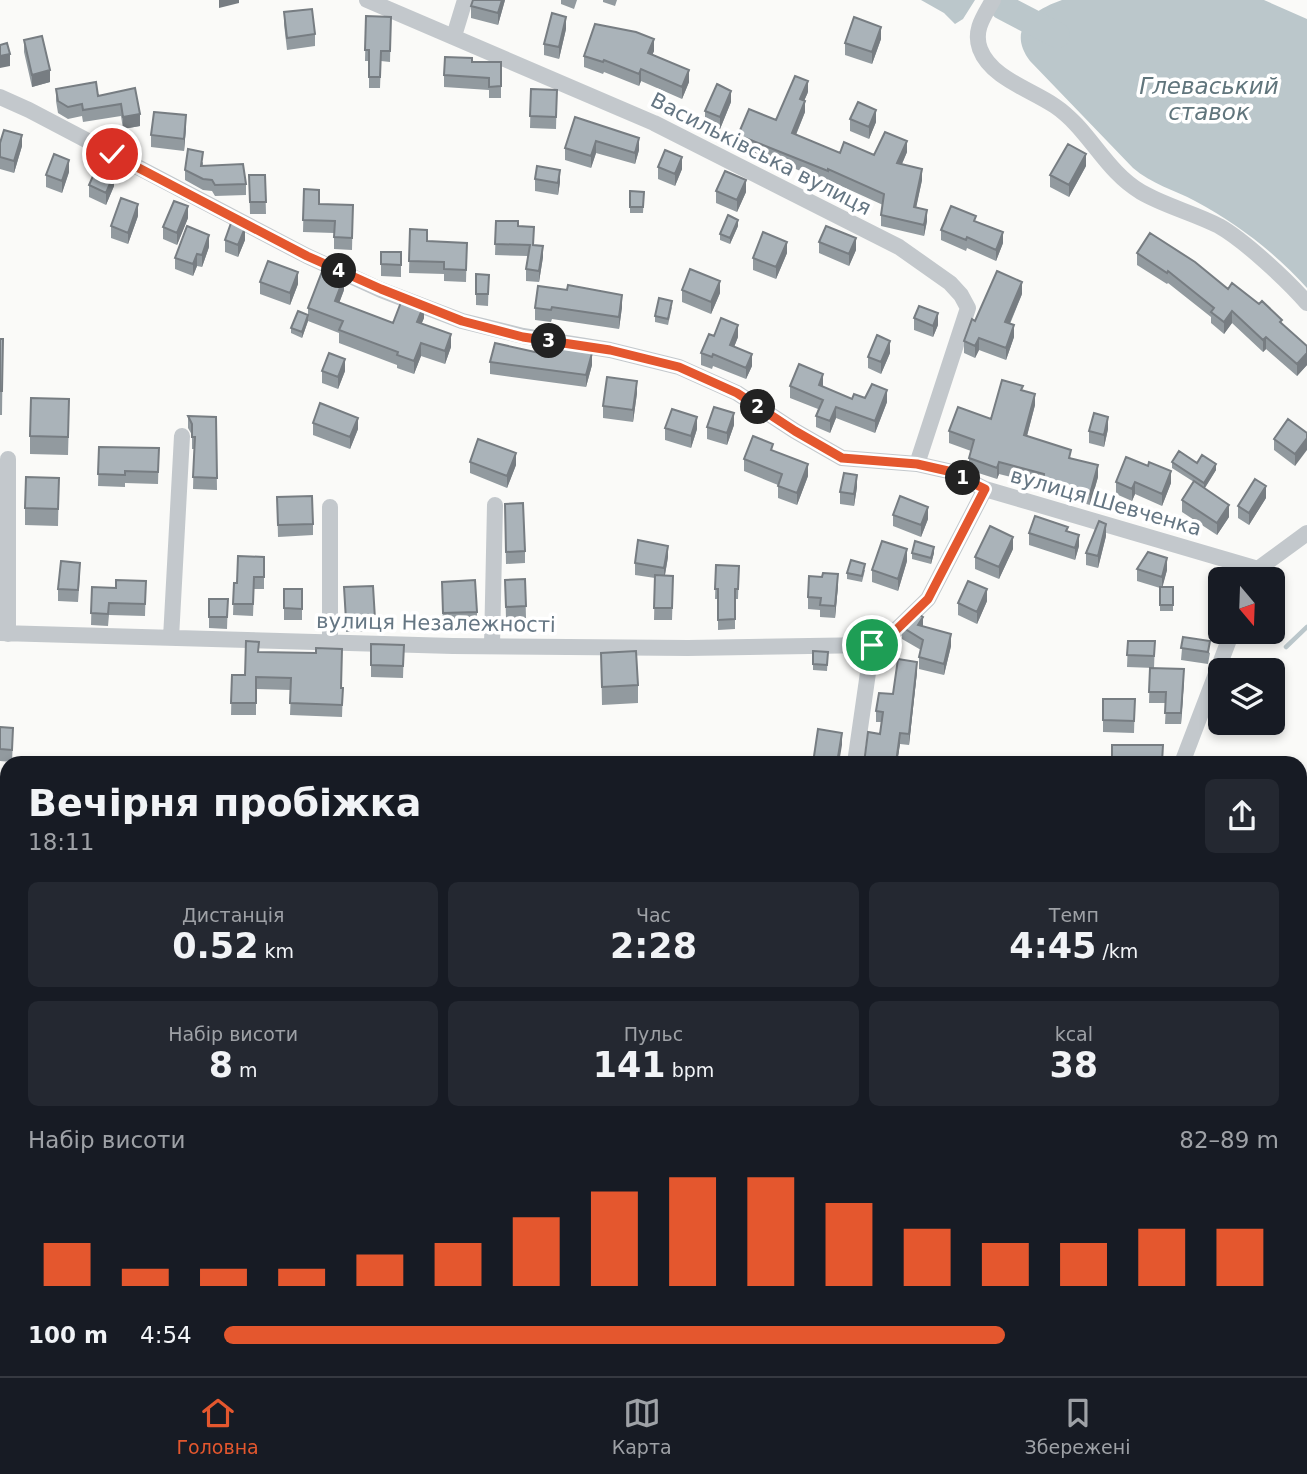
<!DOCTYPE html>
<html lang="uk">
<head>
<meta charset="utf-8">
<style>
	:root { --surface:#171b24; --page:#242831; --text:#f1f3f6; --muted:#9ea1a6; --line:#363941; --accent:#e4572e }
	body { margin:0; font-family:"DejaVu Sans",sans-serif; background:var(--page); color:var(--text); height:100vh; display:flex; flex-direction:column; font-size:26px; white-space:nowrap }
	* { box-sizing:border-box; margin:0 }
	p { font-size:23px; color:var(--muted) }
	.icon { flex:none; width:38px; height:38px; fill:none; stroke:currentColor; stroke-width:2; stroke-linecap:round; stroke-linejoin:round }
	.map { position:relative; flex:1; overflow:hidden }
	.drawer { position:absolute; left:0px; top:756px; width:1307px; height:621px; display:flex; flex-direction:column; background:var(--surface); border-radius:21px 21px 0 0; box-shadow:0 4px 10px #0003 }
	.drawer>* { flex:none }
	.needle { width:46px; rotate:161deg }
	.buttons { position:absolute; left:1208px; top:567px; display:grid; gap:14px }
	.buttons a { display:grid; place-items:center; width:77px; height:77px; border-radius:10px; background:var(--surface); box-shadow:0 4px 10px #0003; font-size:35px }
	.pin { position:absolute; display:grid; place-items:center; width:60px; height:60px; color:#fff; margin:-30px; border:4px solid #fff; border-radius:50%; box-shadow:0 2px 7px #0007 }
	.km { position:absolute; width:35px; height:35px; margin:-18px; border-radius:50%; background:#222; color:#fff; font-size:19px; line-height:35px; text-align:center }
	.round { display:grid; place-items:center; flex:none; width:74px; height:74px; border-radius:10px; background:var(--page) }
	.overview { display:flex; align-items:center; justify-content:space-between; height:119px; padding:0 28px }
	h1 { font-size:38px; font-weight:700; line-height:52px }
	.stats { display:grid; grid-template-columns:repeat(3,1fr); gap:10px; height:119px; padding:7px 28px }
	.stats div { display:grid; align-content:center; border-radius:10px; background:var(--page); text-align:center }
	.stats b { font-size:35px; font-weight:700 }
	.stats small { font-size:19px; font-weight:400 }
	.stats p { font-size:19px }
	.chart { height:196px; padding:14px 28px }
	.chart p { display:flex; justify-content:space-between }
	.chart svg { width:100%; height:126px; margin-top:7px; stroke:var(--accent); stroke-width:6 }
	ul { padding:0 28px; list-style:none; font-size:23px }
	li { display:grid; grid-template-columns:112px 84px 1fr; align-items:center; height:52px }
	li i { height:18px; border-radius:9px; background:var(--accent) }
	.menu { display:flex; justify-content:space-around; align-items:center; height:98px; border-top:2px solid var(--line); background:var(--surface); font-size:19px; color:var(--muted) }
	.menu a { display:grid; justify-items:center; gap:4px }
	.menu .current { color:var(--accent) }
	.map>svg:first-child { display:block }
</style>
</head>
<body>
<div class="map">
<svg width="1307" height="1376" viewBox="0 0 1307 1376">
	<rect width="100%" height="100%" fill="#fafaf8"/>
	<path fill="#dadfd7" d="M1300,1241L1307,1242V1376H1222L1213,1374L1215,1370H1300Z
		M394,1370H625L624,1376H394Z"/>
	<path fill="#bbc7cb" d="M921,0H975L963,19L955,24L944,13Z
		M1062,0H1264L1307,19V288C1274,252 1238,224 1195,201C1175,190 1151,184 1133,168L1030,61C1006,29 1033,10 1062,0Z"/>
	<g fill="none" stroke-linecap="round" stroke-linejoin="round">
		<path stroke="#bbc7cb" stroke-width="4.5" d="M1286,647L1307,627"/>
		<path stroke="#bbc7cb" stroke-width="26" d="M1003,7L1057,35"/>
		<path stroke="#c3c8cc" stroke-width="16" d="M367,0L654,123L899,247L950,283L961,295L968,308L917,464
			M993,0C984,16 973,30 980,49C991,78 1030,89 1055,106C1089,129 1105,171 1141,192C1165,206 1194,213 1219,226C1244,240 1288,281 1307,303
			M454,36L465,0
			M0,97L29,110L307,256L381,290L462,321L523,336L610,350L679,367L737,393L795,431L842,458L917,464L948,471L985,489L1258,569L1307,533
			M330,507V642
			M0,633L453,646L688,648L872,645
			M8,634V459
			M171,638L182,436
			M492,646L495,505
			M855,763L872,645L893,633L928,599L985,489
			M1182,763L1232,632
			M1300,884L1307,881
			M0,956L7,955
			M1,1165L5,1376
			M760,1370L763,1376
			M1133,1370V1376
			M379,1376V1370"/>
	</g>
	<path fill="#929a9f" d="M473,0H505L498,25L471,18V6Z
		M561,0H577L574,9L561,4Z
		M603,0H617L615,6L603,2Z
		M284,12L315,34V46L287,50L284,24Z
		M366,16L391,17L390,62L381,61L380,88H369V61H365Z
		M566,29L559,59L544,55V44Z
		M881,39L872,64L845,55V43Z
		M24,40L50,82L32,87L24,52Z
		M654,51L652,55L689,82L682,99L641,81L639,86L604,72L603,74L584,67V56Z
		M472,62H501V98H489V90L444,87V75Z
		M135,88L140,126L123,129L121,116L83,122L82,116L68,119L58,113L56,101V89L98,96Z
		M531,89L557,90L556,129L530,128Z
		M808,92L804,101L805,112L796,135L840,153L874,155L907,152L902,164L922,180L916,207L927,221L924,236L881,226V215L883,205L828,180V182L738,146V135L776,120Z
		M731,102L720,129L705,123V111Z
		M575,117L639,150L635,164L596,153L591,168L565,160V148Z
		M850,119L876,122L869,139L850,131Z
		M186,127L184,151L151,147V135Z
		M0,143L22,146L14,173L0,169Z
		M203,162V166L246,184V195L215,196L212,191L203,190L185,180V170Z
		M1086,166L1069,197L1050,187V175Z
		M658,167L682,169L675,186L658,179Z
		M69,172L62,193L46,187V175Z
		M249,175H265L266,214H250Z
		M535,179L560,182L558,195L535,191Z
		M89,185L114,186L106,205L89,197Z
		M304,189L319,204L353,205L352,250L334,249V233L303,232Z
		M630,191L644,192L643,213H630Z
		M716,191L746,192L737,212L716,203Z
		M138,216L128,244L111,238V226Z
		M188,218L177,245L163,239V227Z
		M496,221L518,226L543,257L539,282L526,281V269L528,256L495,255Z
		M976,222L1003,243L996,261L967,248L966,251L941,240V230Z
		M738,226L730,244L720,240V234Z
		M410,229L427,241L467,243L466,282L444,281V274L409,273Z
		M225,240H245L238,257L225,252Z
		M819,242L856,250L849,266L819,253Z
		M209,247L202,267L197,266L193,276L175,269V258Z
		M381,252H401V277L381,276Z
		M787,253L776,279L753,270V258Z
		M1137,253L1228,289L1282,324L1307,346V365L1297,376L1266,349L1263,352L1232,323L1224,334L1211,323V317L1168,283L1167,284L1137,265Z
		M476,274L489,275L488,306L476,305Z
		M260,282L298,284L290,305L260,294Z
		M344,290L339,303L393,323L424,318L421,324L451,347L445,364L421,356L414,374L397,368V365L339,343V333L308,321L302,338L291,333V328L308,315V308Z
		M567,290L622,307L619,329L552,319L551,322L535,320V308Z
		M682,290L720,293L711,314L682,302Z
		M1022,294L1010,324L1014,337L1006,360L979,350L975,358L964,353V341L975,321Z
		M672,307L668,325L655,322V316Z
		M914,318L938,325L933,337L914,330Z
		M714,336L738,337L734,347L752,366L746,379L713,366L712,369L701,365V353Z
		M0,339H3L2,415H0Z
		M890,353L881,374L868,368V357Z
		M490,362L592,365L586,387L490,374Z
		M322,371H345L338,389L322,383Z
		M823,385V387L852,399L865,398L887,402L875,433L836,418L830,433L816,427V416L818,409L790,398V386Z
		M1023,390L1035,405L1027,436L1071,458L1098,477L1090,505L1043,492V485L999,474L997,479L969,470V458L971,451L949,443V431L991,419Z
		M637,393L633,422L603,418V406Z
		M188,416L216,417L217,490L193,489L194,449H192V435L188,428Z
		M69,417L68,455L30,454V436Z
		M313,423L358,429L350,449L313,435Z
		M734,425L727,445L707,439V427Z
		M665,428L697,429L691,448L665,440Z
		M1108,429L1104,447L1089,443V431Z
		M1307,433L1295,466L1274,450V439Z
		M99,447L159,448L158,484L125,483V487L98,486Z
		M773,451L808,476L797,505L778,498V485L744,471V459Z
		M470,462L516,465L507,488L470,473Z
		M1172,462L1197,463L1216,470L1205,488L1229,517L1217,535L1182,512V500L1194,482L1172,468Z
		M59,478L58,526L25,525V508Z
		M1116,482L1171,483L1162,506L1135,494L1132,501L1116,494Z
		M857,487L854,506L840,504V492Z
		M277,497L313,524V535L278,537Z
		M1266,498L1249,525L1238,518V506Z
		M505,504L525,551V563L506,564Z
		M893,515L928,519L921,537L893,526Z
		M1068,532L1079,546L1075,560L1029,545V533Z
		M1106,536L1098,568L1086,565V553Z
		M1013,549L999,579L975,569V557Z
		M912,553H934L931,564L912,559Z
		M264,557V589H254L253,616L233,615L234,583H237Z
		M668,557L665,575L673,588L672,620H654L655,578L635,575V563Z
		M907,561L898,591L872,582V570Z
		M716,565L739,566L738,599H735V629L718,630V599H715Z
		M1137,569L1167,570L1162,587H1173V611H1160V588L1137,581Z
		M865,570L862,582L847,579V573Z
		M80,575L78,602L58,601V589Z
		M525,579L526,618L506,619L505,580Z
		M146,581L145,616L109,615L108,626L91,625L92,587L116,588Z
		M442,582L477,612V629L443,631Z
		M838,586L835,618L820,617V610L808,609V597Z
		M344,587L375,619V631L346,632Z
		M284,589H302V620H284Z
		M209,599H228L227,629L209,628Z
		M987,601L977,624L958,615V603Z
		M902,627H923L951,646L944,675L919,669V657L921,650L902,639Z
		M1183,637L1210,653L1208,664L1181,660Z
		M1128,641H1155L1154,668L1127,667Z
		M404,645L403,678L371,677V665Z
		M813,651L828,652L827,671L813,670Z
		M259,652L343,688L342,717L290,715L291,690L256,689V715H231L232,675H245Z
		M601,653L638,685V703L602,705Z
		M1150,668L1184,680L1181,724H1165L1166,703H1149Z
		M917,672L909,745L900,744L897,763H864L880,734L882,722H876V711Z
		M1103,699H1135L1134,733L1103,732Z
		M0,727L13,740L12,762L0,761Z
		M1112,745H1163L1162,763H1112Z
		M1307,895L1302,945L1300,946L1301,898Z
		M1300,1159H1307V1189H1300Z
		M773,1370H825L826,1374L834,1376H775Z
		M1144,1370H1198V1376H1144Z"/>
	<path fill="#777d82" d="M219,0H239V3L219,8Z
		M502,0H505L498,25V13Z
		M566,17V29L559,59V47Z
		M881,27V39L872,64V52Z
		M654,39V51L648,65V53Z
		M10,54V66L0,68V56Z
		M641,69V81L639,86V74Z
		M50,70V82L32,87V75Z
		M689,70V82L682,99V87Z
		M808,81V92L800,110V99Z
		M731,91V102L720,129V117Z
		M805,101V112L792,144V133Z
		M876,110V122L869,139V127Z
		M140,114V126L123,129V117Z
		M186,115V127L184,151V139Z
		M22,135V146L14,173V161Z
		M639,138V150L635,164V153Z
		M596,141V153L591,168V156Z
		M907,141V152L897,175V163Z
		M1086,154V166L1069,197V185Z
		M682,157V169L675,186V174Z
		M69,160V172L62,193V181Z
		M922,169V180L914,218V207Z
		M560,170V182L558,195V183Z
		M114,174V186L106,205V193Z
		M746,180V192L737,212V200Z
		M138,204V216L128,244V233Z
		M188,206V218L177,245V233Z
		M927,210V221L924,236V225Z
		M738,220V226L730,244V238Z
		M245,228V240L238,257V245Z
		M1003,232V243L996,261V250Z
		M209,235V247L202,267V255Z
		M856,238V250L849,266V254Z
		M787,242V253L776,279V267Z
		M543,246V257L539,282V271Z
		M197,254V266L193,276V264Z
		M298,272V284L290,305V293Z
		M344,277V290L335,314V301Z
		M720,281V293L711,314V302Z
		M1022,282V294L1005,334V322Z
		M622,295V307L619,329V317Z
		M424,305V318L417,335V322Z
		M1232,311V323L1224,334V322Z
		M938,313V325L933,337V326Z
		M308,315V321L302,338V332Z
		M738,325V337L730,357V345Z
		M1014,325V337L1006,360V348Z
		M451,334V347L445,364V351Z
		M1266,337V349L1263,352V340Z
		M979,338V350L975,358V346Z
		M890,341V353L881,374V362Z
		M421,343V356L414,374V361Z
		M592,353V365L586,387V375Z
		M1307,353V365L1297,376V364Z
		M752,354V366L746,379V368Z
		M345,359V371L338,389V377Z
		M823,374V385L819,397V385Z
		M637,381V393L633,422V410Z
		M887,390V402L875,433V421Z
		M1035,394V405L1024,447V435Z
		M836,407V418L830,433V421Z
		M734,413V425L727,445V433Z
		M697,417V429L691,448V436Z
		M1108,417V429L1104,447V435Z
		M358,418V429L350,449V437Z
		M1307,438V450L1295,466V454Z
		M516,453V465L507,488V476Z
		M999,462V474L997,479V468Z
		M808,464V476L797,505V493Z
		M1216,464V470L1204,489V483Z
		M1098,465V477L1090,505V494Z
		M1171,471V483L1162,506V494Z
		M857,475V487L854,506V494Z
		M1135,482V494L1132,501V489Z
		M1266,486V498L1249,525V513Z
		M1229,505V517L1217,535V523Z
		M928,507V519L921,537V525Z
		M1106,524V536L1098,568V556Z
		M1079,535V546L1075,560V548Z
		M1013,537V549L999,579V567Z
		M668,546V557L664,580V568Z
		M934,547V553L931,564V558Z
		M907,549V561L898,591V579Z
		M1167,558V570L1162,589V577Z
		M838,574V586L835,618V606Z
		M987,589V601L977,624V612Z
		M923,617V629L918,625Z
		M951,634V646L944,675V664Z
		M917,662V672L909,745V734Z
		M1184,669V680L1181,724V713Z
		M842,733V745L839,763H837Z
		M900,733V744L897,763H896Z
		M1307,924V936L1302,938V945L1300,946V927Z
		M795,1370H808V1376H780V1375Z"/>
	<path fill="#aab3b9" stroke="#777d82" stroke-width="2" d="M473,0H502L498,13L471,6Z
		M312,9L315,34L287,38L284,12Z
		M552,13L566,17L559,47L544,44Z
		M366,16L391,17L390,51H381L380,77H369V50H365Z
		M854,17L881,27L872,52L845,43Z
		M595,24L636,32L654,39L648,53L689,70L682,87L641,69L639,74L604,60L603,62L584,56Z
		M42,36L50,70L32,75L24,40Z
		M7,43L10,54L0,56V45Z
		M445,57L472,58V62H501V86L489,87V78L444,75Z
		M795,76L808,81L800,99L805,101L792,133L840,153L844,142L874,155L885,132L907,141L897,163L922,169L914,207L927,210L924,225L881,215L884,194L828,169V171L738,135L749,109L776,120Z
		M96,82L98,96L135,88L140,114L123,117L121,104L83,110L82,104L68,107L58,101L56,89Z
		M717,84L731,91L720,117L705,111Z
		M531,89L557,90L556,117L530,116Z
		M858,102L876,110L869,127L850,119Z
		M154,112L186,115L184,139L151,135Z
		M575,117L639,138L635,153L596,141L591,156L565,148Z
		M4,130L22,135L14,161L0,157V143Z
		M1068,144L1086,154L1069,185L1050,175Z
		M188,149L203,152L201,166L243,164L246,184L215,185L212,180L203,179L185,170Z
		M665,150L682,157L675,174L658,167Z
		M54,154L69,160L62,181L46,175Z
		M537,166L560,170L558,183L535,179Z
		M97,167L114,174L106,193L89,185Z
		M725,171L746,180L737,200L716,191Z
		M249,175H265L266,202H250Z
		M304,189L319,190V204L353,205L352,238L334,237L335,221L303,220Z
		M630,191L644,192L643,207H630Z
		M121,198L138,204L128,233L111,226Z
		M174,201L188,206L177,233L163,227Z
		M951,206L976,216L974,221L1003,232L996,250L967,237L966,240L941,230Z
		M728,215L738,220L730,238L720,234Z
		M496,221H518V226L534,227L533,245L543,246L539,271L526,269L530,245L495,244Z
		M231,223L245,228L238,245L225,240Z
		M187,226L209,235L202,255L197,254L193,264L175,258Z
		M826,226L856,238L849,254L819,242Z
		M410,229L427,230V241L467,243L466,270L444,269V262L409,261Z
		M763,232L787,242L776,267L753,258Z
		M1150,233L1195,262L1228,289L1232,283L1259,304L1262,301L1282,320L1280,322L1307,346V353L1297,364L1266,337L1263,340L1232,311L1224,322L1211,312L1214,308L1168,271L1167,273L1137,253Z
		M381,252H401V265L381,264Z
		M268,261L298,272L290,293L260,282Z
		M323,269L344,277L335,301L393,323L403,297L424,305L417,322L451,334L445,351L421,343L414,361L397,355L398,352L339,330L343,321L308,308Z
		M690,269L720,281L711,302L682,290Z
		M997,271L1022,282L1005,322L1014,325L1006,348L979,338L975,346L964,341L972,319L975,321Z
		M476,274L489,275L488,294H476Z
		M568,285L622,295L619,317L552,307L551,310L535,308L538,286L567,290Z
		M659,298L672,301L668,319L655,316Z
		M919,306L938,313L933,326L914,318Z
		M298,311L308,315L302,332L291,328Z
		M721,318L738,325L730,345L752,354L746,368L713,354L712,357L701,353L709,334L714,336Z
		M877,335L890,341L881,362L868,357Z
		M0,339H3L2,391H0Z
		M495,343L553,356L555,346L592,353L586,375L490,362Z
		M329,353L345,359L338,377L322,371Z
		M799,364L823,374L819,385L852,399L854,394L865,398L872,384L887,390L875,421L836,407L830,421L816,416L823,400L790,386Z
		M607,377L637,381L633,410L603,406Z
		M1002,380L1023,386L1021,390L1035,394L1024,435L1071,450L1069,458L1098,465L1090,494L1043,481L1044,474L999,462L997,468L969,458L974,440L949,431L958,407L991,419Z
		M31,398L69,399L68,437L30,436Z
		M320,403L358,418L350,437L313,423Z
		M714,407L734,413L727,433L707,427Z
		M672,409L697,417L691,436L665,428Z
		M1094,413L1108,417L1104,435L1089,431Z
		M188,416L216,417L217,478L193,477L195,437H192V424Z
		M1288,419L1307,433V438L1295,454L1274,439Z
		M753,436L773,444L771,450L808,464L797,493L778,486L782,474L744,459Z
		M478,439L516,453L507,476L470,462Z
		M99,447L159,448L158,472L125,471V475L98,474Z
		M1179,451L1197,463L1202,455L1216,464L1204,483L1172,462Z
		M1126,457L1148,466L1149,462L1171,471L1162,494L1135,482L1132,489L1116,482Z
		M844,473L857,475L854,494L840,492Z
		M26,477L59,478L58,509L25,508Z
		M1255,479L1266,486L1249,513L1238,506Z
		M1194,481L1229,505L1217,523L1182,500Z
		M312,496L313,524L278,525L277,497Z
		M900,496L928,507L921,525L893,515Z
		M523,503L525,551L506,552L505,504Z
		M1035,516L1068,527L1066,531L1079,535L1075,548L1029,533Z
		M1099,521L1106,524L1098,556L1086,553Z
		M990,526L1013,537L999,567L975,557Z
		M638,540L668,546L664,568L635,563Z
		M882,541L907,549L898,579L872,570Z
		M915,541L934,547L931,558L912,553Z
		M1148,552L1167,558L1162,577L1137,569Z
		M238,556L264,557V577H254L253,604H233L234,583H237Z
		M851,560L865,564L862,576L847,573Z
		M61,561L80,563L78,590L58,589Z
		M716,565L739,566L738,589H735V619L718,620V589H715Z
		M823,573L838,574L835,606L820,605L821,598L808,597L809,576L822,577Z
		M655,575L673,576L672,608H654Z
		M525,579L526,606L506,607L505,580Z
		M116,580L146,581L145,604L109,603L108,614L91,613L92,587L116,588Z
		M475,580L477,612L443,613L442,582Z
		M968,581L987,589L977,612L958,603Z
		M373,586L375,619L346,620L344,587Z
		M1160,587H1173V605H1160Z
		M284,589H302V609L284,608Z
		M209,599H228L227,617H209Z
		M917,613L923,617L918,625L951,634L944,664L919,657L923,640L902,627Z
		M1183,637L1210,641L1208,652L1181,648Z
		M246,641L259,642L258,652L316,653V648L342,649L341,688H343L342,705L290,703L291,678L256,677V703H231L232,675H245Z
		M1128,641H1155L1154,656L1127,655Z
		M371,644L404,645L403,666L371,665Z
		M636,651L638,685L602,687L601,653Z
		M813,651L828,652L827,665L813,664Z
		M898,659L917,662L909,734L900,733L896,763H864L868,732L880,734L883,712L876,711L879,693L893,694Z
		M1150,668L1184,669L1181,713H1165L1166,692H1149Z
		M1103,699H1135L1134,721L1103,720Z
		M0,727L13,728L12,750L0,749Z
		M818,729L842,733L837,763H813Z
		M1112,745H1163L1162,762L1112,761Z
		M1307,895V924L1300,927V909L1305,907L1301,898Z
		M1300,1159H1307V1178L1300,1177Z
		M747,1370H748L749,1376H721Z
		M778,1370H795L780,1375Z
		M809,1370H825L826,1374L832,1372L834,1376H811Z
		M1163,1370H1198V1371Z
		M1085,1371L1112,1376H1084Z"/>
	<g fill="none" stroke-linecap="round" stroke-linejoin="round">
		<defs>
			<path id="route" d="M112,154L307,256L381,289L462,321L523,337L610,350L679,367L737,393L795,431L842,458L917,464L948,471L985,489L928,599L893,633L872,645"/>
		</defs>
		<use href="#route" stroke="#fff" stroke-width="14"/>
		<use href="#route" stroke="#e4572e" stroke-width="9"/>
	</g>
	<g text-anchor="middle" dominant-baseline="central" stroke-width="7" stroke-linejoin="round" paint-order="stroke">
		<g font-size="21" fill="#657683" stroke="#fff">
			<text transform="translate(761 154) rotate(27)">Васильківська вулиця</text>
			<text transform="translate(1106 502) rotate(16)">вулиця Шевченка</text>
			<text transform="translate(436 623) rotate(1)">вулиця Незалежності</text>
		</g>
		<g font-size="23" font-style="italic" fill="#60757c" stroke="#fff">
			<text x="1209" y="86">Глеваський<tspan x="1209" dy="26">ставок</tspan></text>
		</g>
	</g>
</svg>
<div class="buttons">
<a><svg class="needle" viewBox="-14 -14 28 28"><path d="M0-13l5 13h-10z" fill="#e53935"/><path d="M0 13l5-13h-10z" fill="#9ea1a6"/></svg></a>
<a><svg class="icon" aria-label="layers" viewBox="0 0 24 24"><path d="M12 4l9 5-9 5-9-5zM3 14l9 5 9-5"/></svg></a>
</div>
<div class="pin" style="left:872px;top:645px;background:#1e9e55"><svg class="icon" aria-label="arrive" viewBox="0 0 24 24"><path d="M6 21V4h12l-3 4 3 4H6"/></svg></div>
<div class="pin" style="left:112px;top:154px;background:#d93025"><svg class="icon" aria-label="check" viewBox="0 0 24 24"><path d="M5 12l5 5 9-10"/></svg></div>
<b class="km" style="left:963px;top:478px">1</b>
<b class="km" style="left:758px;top:407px">2</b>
<b class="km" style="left:549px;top:341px">3</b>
<b class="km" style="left:339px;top:271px">4</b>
<section class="drawer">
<div class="overview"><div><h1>Вечірня пробіжка</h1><p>18:11</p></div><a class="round"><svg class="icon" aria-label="share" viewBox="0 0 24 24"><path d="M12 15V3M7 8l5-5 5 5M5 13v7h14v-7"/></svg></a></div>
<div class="stats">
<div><p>Дистанція</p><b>0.52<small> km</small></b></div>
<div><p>Час</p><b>2:28</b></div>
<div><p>Темп</p><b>4:45<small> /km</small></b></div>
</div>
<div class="stats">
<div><p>Набір висоти</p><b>8<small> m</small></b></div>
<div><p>Пульс</p><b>141<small> bpm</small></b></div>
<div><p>kcal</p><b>38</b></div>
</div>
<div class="chart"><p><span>Набір висоти</span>82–89 m</p>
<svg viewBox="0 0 160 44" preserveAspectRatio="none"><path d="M5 44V29M15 44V38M25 44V38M35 44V38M45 44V33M55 44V29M65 44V20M75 44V11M85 44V6M95 44V6M105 44V15M115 44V24M125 44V29M135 44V29M145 44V24M155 44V24"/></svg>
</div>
<ul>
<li><b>100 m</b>4:54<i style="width:74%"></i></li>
</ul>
</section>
</div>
<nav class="menu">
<a class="current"><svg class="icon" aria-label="home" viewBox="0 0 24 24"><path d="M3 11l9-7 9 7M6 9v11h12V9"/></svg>Головна</a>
<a><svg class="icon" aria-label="map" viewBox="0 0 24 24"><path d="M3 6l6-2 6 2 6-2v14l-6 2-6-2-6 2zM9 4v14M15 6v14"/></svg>Карта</a>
<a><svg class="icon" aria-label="saved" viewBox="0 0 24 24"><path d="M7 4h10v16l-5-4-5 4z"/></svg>Збережені</a>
</nav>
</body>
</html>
